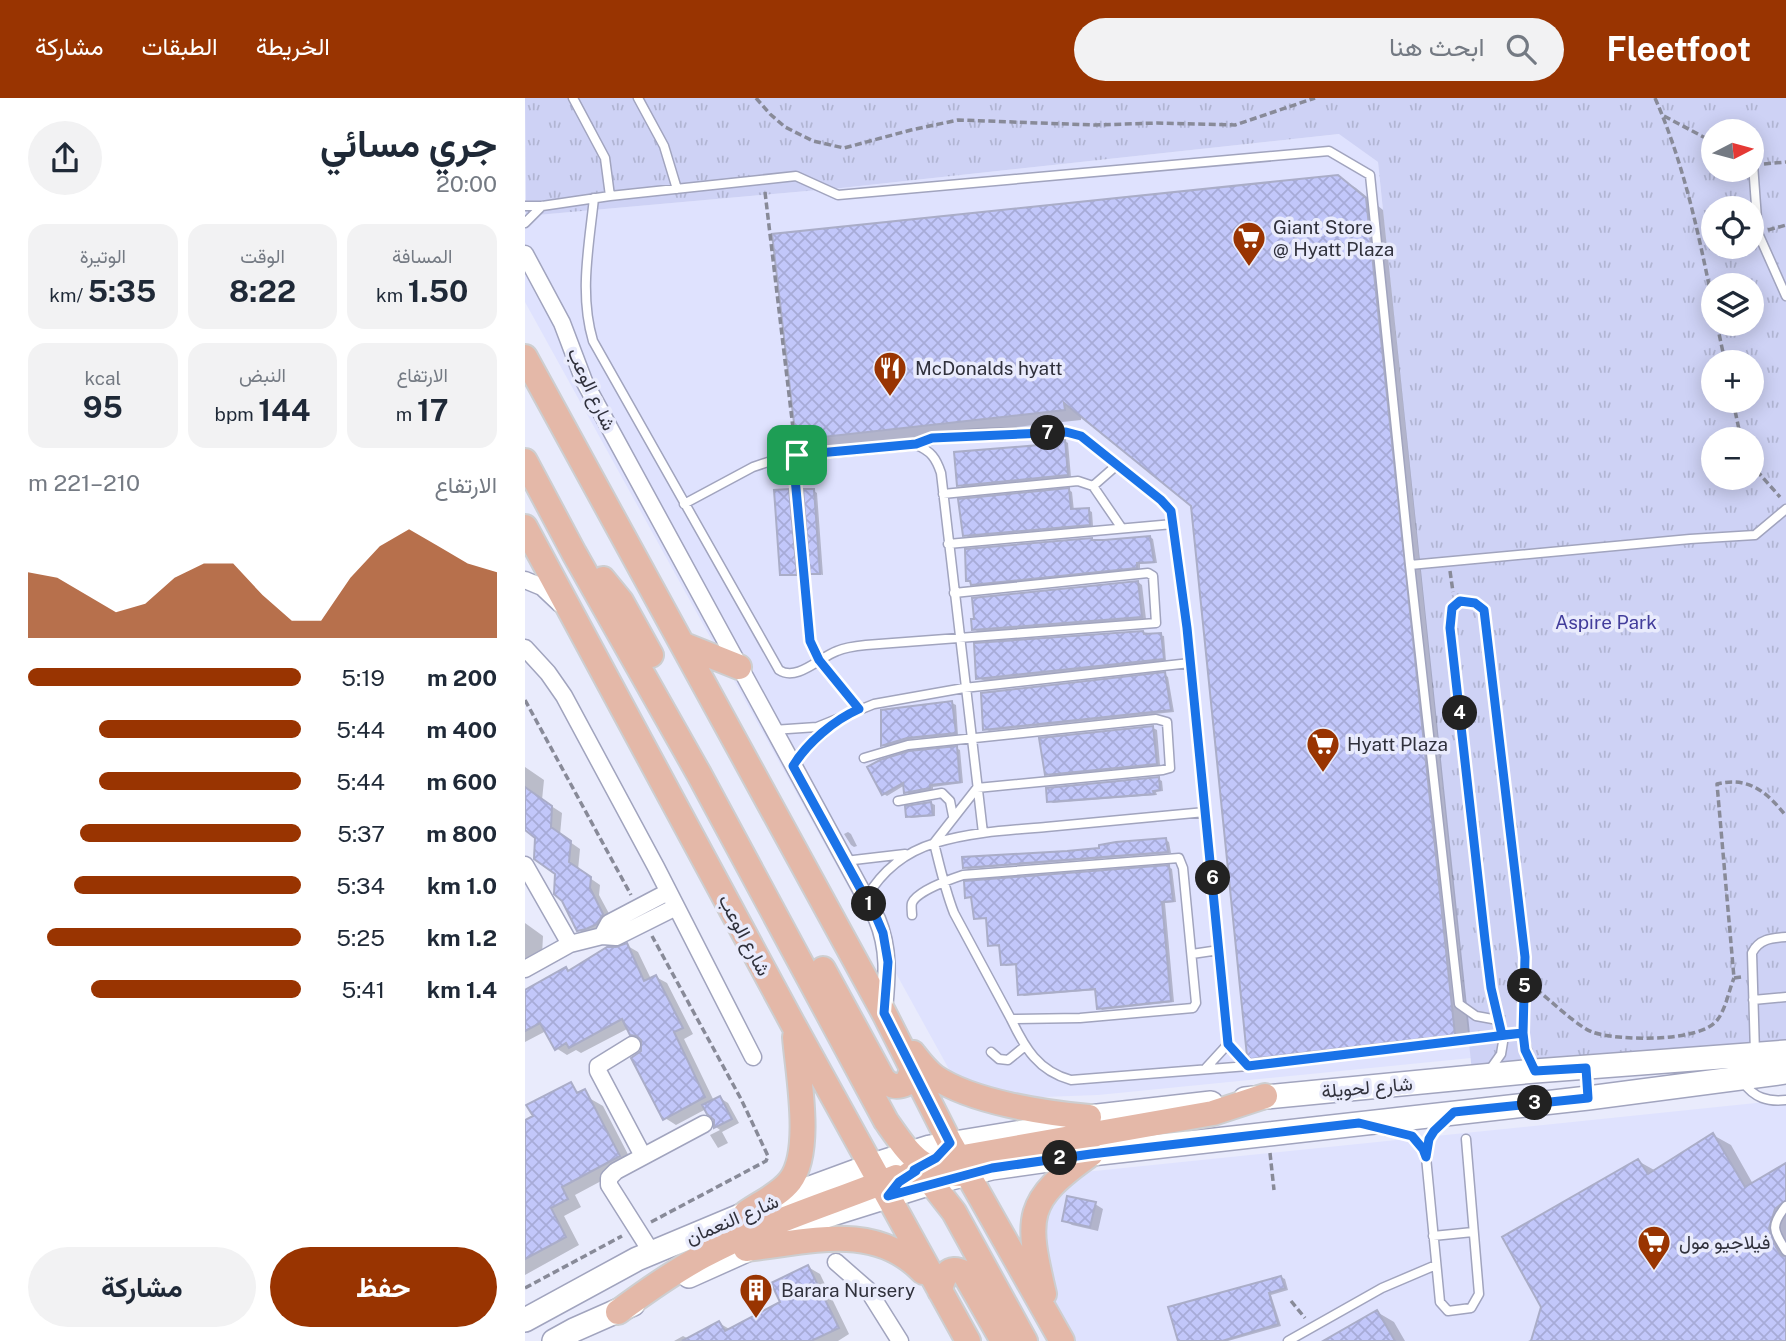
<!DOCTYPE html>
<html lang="ar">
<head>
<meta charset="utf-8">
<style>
	:root { --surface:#fff; --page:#f2f2f3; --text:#1f2937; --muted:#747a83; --accent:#993401 }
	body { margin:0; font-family:"Public Sans",Vazirmatn,sans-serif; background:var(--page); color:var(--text); direction:rtl; height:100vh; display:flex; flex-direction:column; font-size:26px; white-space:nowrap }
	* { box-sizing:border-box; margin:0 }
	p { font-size:23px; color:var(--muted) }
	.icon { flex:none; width:38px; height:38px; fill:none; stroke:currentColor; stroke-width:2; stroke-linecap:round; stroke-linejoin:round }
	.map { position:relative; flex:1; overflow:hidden; direction:ltr }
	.panel { display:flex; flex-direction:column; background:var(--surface); width:525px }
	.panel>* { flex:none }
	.needle { width:46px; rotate:84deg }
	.controls { position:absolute; left:1176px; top:21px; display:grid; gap:14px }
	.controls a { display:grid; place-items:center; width:63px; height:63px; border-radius:50%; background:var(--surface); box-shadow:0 4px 18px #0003; font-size:35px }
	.pin { position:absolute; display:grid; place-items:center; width:60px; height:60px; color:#fff; margin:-30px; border-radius:14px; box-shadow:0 4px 10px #0006 }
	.km { position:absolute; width:35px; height:35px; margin:-18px; border-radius:50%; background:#222; color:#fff; font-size:19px; line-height:35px; text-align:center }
	.round { display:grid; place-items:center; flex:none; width:74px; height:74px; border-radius:37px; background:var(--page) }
	.overview { display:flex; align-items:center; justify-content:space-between; height:119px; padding:0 28px }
	h1 { font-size:38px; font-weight:700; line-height:52px }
	.figures { display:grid; grid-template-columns:repeat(3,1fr); gap:10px; height:119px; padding:7px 28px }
	.figures div { display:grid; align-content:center; border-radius:18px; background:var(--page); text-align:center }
	.figures b { font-size:30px; font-weight:700 }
	.figures small { font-size:19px; font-weight:400 }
	.figures p { font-size:19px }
	.chart { height:196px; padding:14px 28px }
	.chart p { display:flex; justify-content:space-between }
	.chart svg { width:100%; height:126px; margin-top:7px; fill:var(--accent); opacity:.7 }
	.action { display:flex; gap:14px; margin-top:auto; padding:14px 28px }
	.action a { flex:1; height:80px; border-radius:42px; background:var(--accent); color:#fff; font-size:28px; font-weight:700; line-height:80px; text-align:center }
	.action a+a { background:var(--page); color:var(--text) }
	ul { padding:0 28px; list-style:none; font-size:23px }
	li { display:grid; grid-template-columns:112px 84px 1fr; align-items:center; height:52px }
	li i { height:18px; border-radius:9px; background:var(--accent) }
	header { display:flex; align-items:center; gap:42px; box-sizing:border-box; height:98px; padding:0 35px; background:var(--accent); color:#fff }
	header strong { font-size:33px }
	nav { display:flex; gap:38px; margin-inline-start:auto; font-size:24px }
	.search { width:490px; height:63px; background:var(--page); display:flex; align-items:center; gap:18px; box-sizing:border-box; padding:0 24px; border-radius:38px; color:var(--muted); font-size:26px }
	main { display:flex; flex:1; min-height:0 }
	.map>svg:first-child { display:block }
</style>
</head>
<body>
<header>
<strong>Fleetfoot</strong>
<div class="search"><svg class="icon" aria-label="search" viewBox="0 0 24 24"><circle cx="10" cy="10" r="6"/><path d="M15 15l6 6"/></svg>ابحث هنا</div>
<nav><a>الخريطة</a><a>الطبقات</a><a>مشاركة</a></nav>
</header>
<main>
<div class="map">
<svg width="1261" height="1243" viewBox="0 0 1261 1243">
	<defs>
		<pattern id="park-tufts" width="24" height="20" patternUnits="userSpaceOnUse" patternTransform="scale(1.75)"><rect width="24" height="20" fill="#ced2f5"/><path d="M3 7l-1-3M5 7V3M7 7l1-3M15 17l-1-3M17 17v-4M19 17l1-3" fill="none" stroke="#b1b5d3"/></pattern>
		<pattern id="building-cross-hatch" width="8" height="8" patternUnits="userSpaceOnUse" patternTransform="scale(1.75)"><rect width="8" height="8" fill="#c2c7fa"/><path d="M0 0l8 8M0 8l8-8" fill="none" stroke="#a7abd7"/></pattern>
	</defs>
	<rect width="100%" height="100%" fill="#e9ebfc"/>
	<path fill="#dfe2fe" d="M815,36L853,64L946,960L573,997L441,1002L0,204V118L316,90Z
		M1261,1002V1243H550L516,1192L523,1094L550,1075Z"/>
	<path fill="url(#park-tufts)" fill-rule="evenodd" d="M0,0H1261V943L947,974L853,64L814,36L316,90L1,118ZM1188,33H1227V72H1188ZM1188,110H1227V149H1188ZM1188,187H1227V226H1188ZM1188,264H1227V303H1188ZM1188,341H1227V380H1188Z"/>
	<path fill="#0003" d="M813,79L831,90L858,112L946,946L745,970L727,960L668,407L556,316V322L290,351L273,341Z
		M540,343L543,345L546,379L437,389L433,387L516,348Z
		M544,392L547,394L549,413L563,412L567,414L568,428L443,439L440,437Z
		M264,393L268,395L275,478L257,476Z
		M289,393L292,395L298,477L287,475Z
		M625,439L628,441L632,465L615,466V471L451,488L443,482L566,442L570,444Z
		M613,484L617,487L621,521L453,534L449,531L451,522Z
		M618,534L639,538L641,563L460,583L453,580Z
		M639,576L643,579L649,614L464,633L460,631Z
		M427,605L431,607L433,637L387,641L361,649L358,647Z
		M628,630L632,632L635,667L525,678L521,676Z
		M431,650L435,652L438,685L408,689V692L384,696L381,694L380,687L362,698L359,696Z
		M0,669L19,682L17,702L37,715L35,737L55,751L53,772L75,787L74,797L88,823L63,838L53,832L32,775L12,739L0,730Z
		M633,681L637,683L638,693L631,694L632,697L528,705L524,703Z
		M406,705L410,707V718L386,720L382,718Z
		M323,734L326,736L332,748L329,749L326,747L319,736Z
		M641,742L644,744L646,755L443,771L440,769Z
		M644,769L647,771L651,804L640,805L649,904L577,912L574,909L572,892L499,898L495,896L493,867L481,868L477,866L476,849L464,847L462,821L450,820L448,801L442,799Z
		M0,825L18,838L17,857L0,865Z
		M101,847L113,854L126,881L131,879L142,885L168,936L159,941L189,1003L195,1000L203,1005L214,1025L197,1034L203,1045L193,1050L185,1037L195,1032L191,1029L190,1021L181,1011L151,1027L140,1020L118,942L104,930L56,955L51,952L42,957L31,950L21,933L0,944V893L41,871L45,873Z
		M64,1000L78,1008L108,1066L50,1097L56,1109L39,1118L54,1147L0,1177V1051Z
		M1188,1037L1206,1047L1228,1086L1261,1067V1243H1003L1009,1240L1113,1063L1131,1073Z
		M570,1106L578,1111L573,1133L547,1127L539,1122Z
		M283,1169L295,1176L324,1236L313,1243H149L158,1238L164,1241L194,1225L206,1232L258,1204Z
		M756,1179L760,1181L763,1192L746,1197L756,1228L703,1243H654Z
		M852,1214L869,1224L880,1243H802Z"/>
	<path fill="url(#building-cross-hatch)" stroke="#aaadc8" stroke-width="2" d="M813,77L841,100L930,937L726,961L722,958L666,408L539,305L540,312L271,342L247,136Z
		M540,341L543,377L432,388L429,354L514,347V343Z
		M544,390L546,411L564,410L565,427L438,438L433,401Z
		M264,391L272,477H255L249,392Z
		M278,391H289L295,476H285Z
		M625,438L629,464L612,465V470L446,487L445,483H441L440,451L567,440V442H579Z
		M613,483L617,519L447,532L446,521H449L447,500Z
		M618,533L619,536L636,535L639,561L451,581L449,545Z
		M640,574L646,612L458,632L456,595Z
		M427,603L431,635L382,640L356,648V612Z
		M628,628L632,666L520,677L514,640Z
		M432,648L435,684L405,687V690L379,695L378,685L357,697L342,669L355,662L384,653Z
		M634,679L635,692L628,693L629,696L522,704L521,690Z
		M0,689L27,708L26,729L46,743L44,764L66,779L65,790L78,816L72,826L61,831L52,833L37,803L29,796L30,776L9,761L10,740L0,732Z
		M406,704L408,717L381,719L380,708Z
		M641,740L643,754L438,770L437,759L542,753L574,750V747L591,744Z
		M644,767L648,803L637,804L646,903L572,911L570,891L493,897L491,866L476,867L474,847L463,848L461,820L449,821L446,799L440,800L439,783Z
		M102,845L119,883L131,877L158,930L149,934L180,999L138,1022L106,960L116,953V942L111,938L105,937L97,921L44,950L41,945L30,952L15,925L0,933V892L41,869L43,873L82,849H91Z
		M46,984L52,995L60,991L95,1058L37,1089L43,1101L26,1110L41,1139L0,1161V1022L8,1018L1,1007Z
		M195,998L207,1021L189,1030V1022L182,1016L177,1007Z
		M1188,1035L1220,1089L1261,1065V1102L1250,1111L1244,1130L1251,1149L1256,1157L1261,1159V1243H1006L1016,1209L977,1139L1113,1061L1123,1076Z
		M542,1098L571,1104L565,1129L537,1123Z
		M283,1167L314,1230L286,1243H157L194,1223L200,1233L255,1204L246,1185Z
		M756,1178L760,1190L744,1195L753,1226L697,1243H653L643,1209Z
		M852,1212L870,1243H798Z"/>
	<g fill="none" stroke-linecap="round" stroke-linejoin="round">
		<defs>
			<path id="lane" d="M48,0L80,60L85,98
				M113,0L139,48L152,91
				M1228,66L1233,135L1261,198
				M69,100C64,148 54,196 68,243L254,572C272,584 295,559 312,553C321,549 331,548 341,547L631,525L628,478L623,475L429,495
				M0,108H17L85,98L271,78L313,97L804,53L845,77L885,467L934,906L951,918L973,922
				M0,125L17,108
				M391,347C406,353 411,360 416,375L458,735
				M268,358L285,543L294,562L334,611
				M568,388L592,367
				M418,396L553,383L568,388L596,429
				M159,406L228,369L255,360L391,347C427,331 500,335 541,334L556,338L637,403L646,413L662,530L703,946L723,968L998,935
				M423,446L648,426
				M885,467L1165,441L1230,437L1261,411
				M248,632L292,629L349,606L439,590L665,565
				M339,660L383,647L631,621L642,624L645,670L638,672L452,690L409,745C415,769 420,792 429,815L486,921L555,920L668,910L671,905L658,770L654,760L438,777C426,781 392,793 387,805C386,808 387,814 387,817
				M268,668L280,652L310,625
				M373,703L417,695L425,703L428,718
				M320,763L380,756
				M341,800C357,773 380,754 410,745C446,734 484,732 521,729C574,724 627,719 680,714
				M667,856L694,852
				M1228,902L1261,899
				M486,921C500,950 513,973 546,982L723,968
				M466,954L474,961L483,962L499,949
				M1230,955L1227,855C1234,841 1246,840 1261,839
				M681,970L703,946
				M964,973L976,956L978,944L966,889L960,842L925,530L927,510L935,503L950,505L959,512L1000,859C1000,901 990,932 1009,970
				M1218,984C1229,1000 1243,1004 1261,1002
				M918,1022L904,1041L901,1059L915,1204L923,1213L946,1210L954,1196L941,1041
				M861,1033C880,1034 893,1038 900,1057
				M1261,1108C1245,1128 1248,1132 1261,1153
				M908,1138L948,1134
				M763,1243L857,1190L911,1167"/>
			<path id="street" d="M0,156L37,225L59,283L352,821C365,852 362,880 359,912
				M0,482L17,489L35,506
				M0,550L23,575L39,598L131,769L228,959
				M0,767L45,846
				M77,838L84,825L143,794
				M0,871L45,846L77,838L91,839L151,809
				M107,947L73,968V973L118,1058
				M127,1155L84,1087V1080L91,1073L179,1026
				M311,1164L343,1192L375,1243"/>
			<path id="secondary" d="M720,1001L1010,973L1261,954
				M164,1178L291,1121L406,1085L467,1070L566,1056L1063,1000L1261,974
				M0,1222L112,1161L258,1100L345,1068L405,1049L516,1031L564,1019L686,1005
				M29,1243L49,1232L108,1206"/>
			<path id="primary" d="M0,259L359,915L425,1045L537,1243
				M0,363L49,455L174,676L361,1023C385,1057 397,1077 442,1076
				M0,429L269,928L443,1243
				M78,481L96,503L126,557
				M159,547L214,569
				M298,871L358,981C366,989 372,990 382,985L387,972
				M388,955C395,964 401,972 410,979C447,1004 519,1015 564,1019
				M389,1072L404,1082L429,1114L500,1243
				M364,1098L374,1084L386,1075L433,1060L688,1015L740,998
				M221,1115C235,1105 254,1097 265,1083C288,1054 273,976 270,939
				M221,1151C284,1144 350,1123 398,1174
				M415,1193C418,1179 423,1166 439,1175L478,1243
				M519,1196C501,1119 499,1103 566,1056
				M93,1214C120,1194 148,1174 178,1158C239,1125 307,1105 371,1079"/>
		</defs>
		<use href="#lane" stroke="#a1a4be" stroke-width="11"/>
		<use href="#street" stroke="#a1a4be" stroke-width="19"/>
		<use href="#secondary" stroke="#a1a4be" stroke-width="26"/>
		<use href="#primary" stroke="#cdced0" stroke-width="28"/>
		<path stroke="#888a98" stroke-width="3.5" stroke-dasharray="7 3.5" stroke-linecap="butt" d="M231,0L245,16L260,29L288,43L319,50L386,32L433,22L570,27L632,25L710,27L790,0
			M1130,0C1159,66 1174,137 1188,207
			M1139,18L1188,44
			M1239,66L1261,64
			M240,94L270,347
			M1243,132L1261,127
			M1192,226L1200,264
			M1208,303L1216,341
			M1227,363L1232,373L1255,399
			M925,473L928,494
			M0,602L106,797
			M1216,879L1209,880L1192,686C1224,678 1243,695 1261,718
			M1011,891C1025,902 1052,928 1067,934C1092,943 1177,945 1193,921C1201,910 1204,892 1209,880
			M745,1055L749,1092
			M126,1124L241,1063L243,1058L216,1001L127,838
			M0,1190L97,1138
			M766,1203L780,1220"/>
		<use href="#lane" stroke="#fff" stroke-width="8"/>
		<use href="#street" stroke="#fff" stroke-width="16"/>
		<use href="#secondary" stroke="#fff" stroke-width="23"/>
		<use href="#primary" stroke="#e4b8a8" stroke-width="24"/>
	</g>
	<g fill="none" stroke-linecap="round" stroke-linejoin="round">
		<defs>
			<path id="route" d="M272,357L268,358L285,543L294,562L334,611C309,622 282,645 268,668L352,821L358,835L363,864L359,915L425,1045L411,1060L389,1072L391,1073L374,1084L363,1098L467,1070L566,1056L834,1025L887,1038L898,1051L901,1059L904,1041L909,1033L929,1014L1063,1000L1061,970L1010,973L1000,952L998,935L977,937L966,890L960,842L925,530L927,510L935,503L950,505L959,512L1000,859L998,935L723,968L703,946L662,530L646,413L636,402L556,338L541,334L407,340L391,346L272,357"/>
		</defs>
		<use href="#route" stroke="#fff" stroke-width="14"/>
		<use href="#route" stroke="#1a73e8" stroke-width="9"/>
	</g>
	<defs>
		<symbol id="supermarket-pin" viewBox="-11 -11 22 30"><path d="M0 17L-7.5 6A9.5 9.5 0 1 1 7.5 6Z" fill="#993401" stroke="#e9ebfc"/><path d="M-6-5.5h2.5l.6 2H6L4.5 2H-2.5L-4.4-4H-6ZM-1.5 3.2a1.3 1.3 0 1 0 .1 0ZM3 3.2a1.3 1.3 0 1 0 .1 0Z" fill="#fff"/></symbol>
		<symbol id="restaurant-pin" viewBox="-11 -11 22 30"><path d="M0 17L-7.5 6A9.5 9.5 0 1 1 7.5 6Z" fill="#993401" stroke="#e9ebfc"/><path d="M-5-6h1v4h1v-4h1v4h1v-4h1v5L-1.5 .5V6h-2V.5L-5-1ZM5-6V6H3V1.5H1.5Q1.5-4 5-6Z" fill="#fff"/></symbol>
		<symbol id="building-pin" viewBox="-11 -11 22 30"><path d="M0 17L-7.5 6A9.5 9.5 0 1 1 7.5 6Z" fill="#993401" stroke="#e9ebfc"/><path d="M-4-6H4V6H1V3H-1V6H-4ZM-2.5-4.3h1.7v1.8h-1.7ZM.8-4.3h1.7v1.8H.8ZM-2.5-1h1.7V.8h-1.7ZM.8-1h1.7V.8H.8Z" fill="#fff"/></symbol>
	</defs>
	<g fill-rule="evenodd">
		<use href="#supermarket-pin" x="705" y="121" width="38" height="52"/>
		<use href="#restaurant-pin" x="346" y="251" width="38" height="52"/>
		<use href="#supermarket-pin" x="779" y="627" width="38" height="52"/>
		<use href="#supermarket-pin" x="1110" y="1125" width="38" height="52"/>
		<use href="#building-pin" x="212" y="1173" width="38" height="52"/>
	</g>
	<g text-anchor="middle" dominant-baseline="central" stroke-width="7" stroke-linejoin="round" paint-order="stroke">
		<g font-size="19" fill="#30313c" stroke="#e9ebfc" text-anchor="start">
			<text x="748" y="129">Giant Store<tspan x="748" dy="22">@ Hyatt Plaza</tspan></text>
			<text x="390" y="270">McDonalds hyatt</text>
			<text x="822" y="646">Hyatt Plaza</text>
			<text x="1154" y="1144">فيلاجيو مول</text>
			<text x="256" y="1192">Barara Nursery</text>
		</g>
		<g font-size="19" fill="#30313c" stroke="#e9ebfc">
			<text transform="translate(67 291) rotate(65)">شارع الوعب</text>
			<text transform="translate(220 837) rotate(62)">شارع الوعب</text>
			<text transform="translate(842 989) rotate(-5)">شارع لحويلة</text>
			<text transform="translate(207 1121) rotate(-23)">شارع النعمان</text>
		</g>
		<g font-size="19" fill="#423d9b" stroke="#e9ebfc">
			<text x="1081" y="524">Aspire Park</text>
		</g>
	</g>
</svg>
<div class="controls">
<a><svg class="needle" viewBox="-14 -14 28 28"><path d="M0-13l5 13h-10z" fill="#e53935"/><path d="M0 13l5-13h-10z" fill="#747a83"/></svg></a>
<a><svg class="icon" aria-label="locate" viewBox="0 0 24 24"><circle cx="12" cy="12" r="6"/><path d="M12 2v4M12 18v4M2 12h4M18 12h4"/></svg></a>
<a><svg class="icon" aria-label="layers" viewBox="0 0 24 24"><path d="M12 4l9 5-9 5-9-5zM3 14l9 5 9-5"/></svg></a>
<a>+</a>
<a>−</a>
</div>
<div class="pin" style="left:272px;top:357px;background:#1e9e55"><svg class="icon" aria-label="arrive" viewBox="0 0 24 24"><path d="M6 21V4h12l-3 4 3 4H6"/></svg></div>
<b class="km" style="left:344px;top:806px">1</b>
<b class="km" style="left:535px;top:1060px">2</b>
<b class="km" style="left:1010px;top:1005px">3</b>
<b class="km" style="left:935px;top:615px">4</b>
<b class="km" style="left:1000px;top:888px">5</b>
<b class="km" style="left:688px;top:780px">6</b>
<b class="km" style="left:523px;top:335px">7</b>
</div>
<section class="panel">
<div class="overview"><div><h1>جري مسائي</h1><p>20:00</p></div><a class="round"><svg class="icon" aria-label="share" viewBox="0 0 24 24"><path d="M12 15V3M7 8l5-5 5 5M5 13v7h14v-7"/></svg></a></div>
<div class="figures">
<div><p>المسافة</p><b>1.50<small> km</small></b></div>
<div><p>الوقت</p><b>8:22</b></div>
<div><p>الوتيرة</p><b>5:35<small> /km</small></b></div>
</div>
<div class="figures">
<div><p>الارتفاع</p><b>17<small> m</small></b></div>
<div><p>النبض</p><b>144<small> bpm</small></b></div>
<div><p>kcal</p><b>95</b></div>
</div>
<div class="chart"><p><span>الارتفاع</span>210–221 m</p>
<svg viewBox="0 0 160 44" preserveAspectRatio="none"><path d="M0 44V21L10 23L20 29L30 35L40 32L50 23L60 18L70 18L80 29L90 38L100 38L110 23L120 12L130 6L140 12L150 18L160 21V44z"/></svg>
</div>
<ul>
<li><b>200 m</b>5:19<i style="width:100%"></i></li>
<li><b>400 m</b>5:44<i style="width:74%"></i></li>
<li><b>600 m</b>5:44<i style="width:74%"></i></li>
<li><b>800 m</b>5:37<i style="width:81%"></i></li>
<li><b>1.0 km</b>5:34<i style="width:83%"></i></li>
<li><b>1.2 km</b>5:25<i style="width:93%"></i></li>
<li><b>1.4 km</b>5:41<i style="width:77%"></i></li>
</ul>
<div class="action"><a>حفظ</a><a>مشاركة</a></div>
</section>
</main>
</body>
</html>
